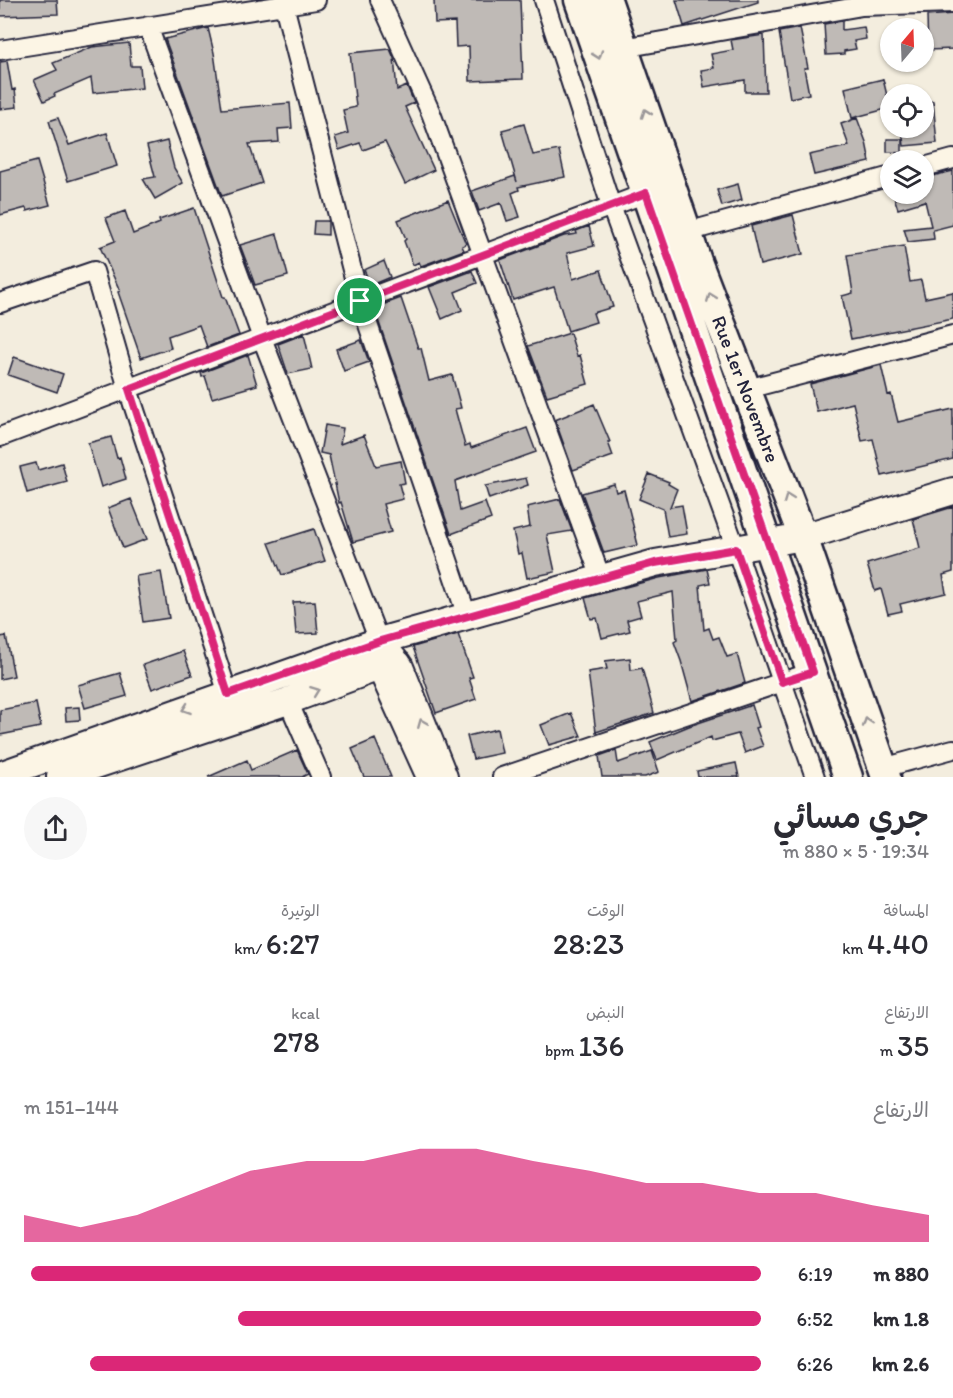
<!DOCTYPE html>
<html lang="ar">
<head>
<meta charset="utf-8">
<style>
	:root { --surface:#fff; --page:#f7f7f7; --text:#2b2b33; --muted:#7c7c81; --accent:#db2777 }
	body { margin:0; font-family:Itim,"Playpen Sans Arabic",sans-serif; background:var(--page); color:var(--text); direction:rtl; height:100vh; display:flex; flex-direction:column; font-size:22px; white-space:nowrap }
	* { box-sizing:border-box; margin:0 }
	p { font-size:20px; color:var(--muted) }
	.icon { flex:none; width:33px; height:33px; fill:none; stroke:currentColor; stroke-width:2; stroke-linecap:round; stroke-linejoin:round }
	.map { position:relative; height:777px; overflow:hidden; direction:ltr }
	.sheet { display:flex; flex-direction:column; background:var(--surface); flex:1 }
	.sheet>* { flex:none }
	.needle { width:39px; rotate:19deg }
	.buttons { position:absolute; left:880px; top:18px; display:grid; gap:12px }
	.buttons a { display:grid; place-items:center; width:54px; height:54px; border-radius:50%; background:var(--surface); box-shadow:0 2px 4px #0004; font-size:30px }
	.pin { position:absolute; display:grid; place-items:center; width:51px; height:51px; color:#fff; margin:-26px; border:3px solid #fff; border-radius:50%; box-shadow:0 2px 6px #0007 }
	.round { display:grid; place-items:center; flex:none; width:63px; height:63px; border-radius:32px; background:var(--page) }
	.overview { display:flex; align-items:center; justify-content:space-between; height:102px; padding:0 24px }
	h1 { font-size:33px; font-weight:600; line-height:45px }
	.stats { display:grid; grid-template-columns:repeat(3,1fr); gap:9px; height:102px; padding:6px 24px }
	.stats div { display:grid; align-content:center }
	.stats b { font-size:30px; font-weight:600 }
	.stats small { font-size:16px; font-weight:400 }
	.stats p { font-size:16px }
	.chart { height:168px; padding:12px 24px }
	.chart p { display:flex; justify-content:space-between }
	.chart svg { width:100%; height:108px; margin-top:6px; fill:var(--accent); opacity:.7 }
	ul { padding:0 24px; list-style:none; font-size:20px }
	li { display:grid; grid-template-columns:96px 72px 1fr; align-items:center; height:45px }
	li i { height:15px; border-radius:8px; background:var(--accent) }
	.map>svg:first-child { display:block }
</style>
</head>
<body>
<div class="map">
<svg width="953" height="777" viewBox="0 0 953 777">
	<rect width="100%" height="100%" fill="#f3edde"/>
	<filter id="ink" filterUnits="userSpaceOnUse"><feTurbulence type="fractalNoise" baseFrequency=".0167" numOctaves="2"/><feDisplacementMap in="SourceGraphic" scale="12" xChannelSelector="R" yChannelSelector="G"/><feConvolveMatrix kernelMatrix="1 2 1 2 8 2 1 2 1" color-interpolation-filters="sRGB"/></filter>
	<g filter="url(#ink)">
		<path fill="#bfbab6" stroke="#22223b" stroke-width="1.5" d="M0,0H57L58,14L0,16Z
			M434,0H520L523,79L470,81L469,46L456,47L455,22L435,23Z
			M676,0H758V2L684,26Z
			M953,14V49L928,50L927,16Z
			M842,21V30L864,27L866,39L854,41L856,49L844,51V54L826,55L824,24Z
			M208,28L214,53L222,109L290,103L292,128L278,129L279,142L249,144L262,183L222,196L165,39Z
			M800,28L808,68H804L809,94L790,98L779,32Z
			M764,35L766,92H745V80L704,87L701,70L714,68L711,54L733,50L731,40Z
			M129,43L131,66H140L142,88L93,93L91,78L54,94L55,96L44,101L34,80L57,70L53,63L92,47Z
			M390,49L394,58L397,90L407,86L414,103L405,107L434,170L405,184L385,142L363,150L360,143L339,150L335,137L348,133L343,110L356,107L350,53Z
			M7,61L12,90L15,89L17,107L0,109V62Z
			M883,79L890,108L852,118L845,88Z
			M933,101L937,143L904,146L902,128H924V102Z
			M58,118L69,145L107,133L117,166L68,181L49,121Z
			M857,118L866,142L870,162L814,175L809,155L849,146L841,124Z
			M524,124L533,155L559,150L565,177L518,187L519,190L512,193L520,217L507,221L501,203L479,211L472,191L515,176L517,182L502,130Z
			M887,139H902V153L887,152Z
			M167,141L174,168L183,183L155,199L143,179L155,177L147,146Z
			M37,161L50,205L27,211L26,208L0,215V171Z
			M953,171V225L933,230L934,239L908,242L904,229L931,226L925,201L898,209L893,194H924V178Z
			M738,184L742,200L722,206L717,190Z
			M448,200L466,244L462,246L464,250L421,266L419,262L413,265L404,241L406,239L398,220Z
			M194,208L223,297H225L239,335L207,347L199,325L168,336L171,348L141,358L118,292L120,291L100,247L115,241L106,218L125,211L133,234L160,223L159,220Z
			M793,215L803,254L760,265L751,226Z
			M314,221H328V235L313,234Z
			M589,226L594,246L567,253L573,279L601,270L613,307L593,313L596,322L568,331L554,287L513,300L500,260L564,236L577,234L576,231Z
			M277,234L288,276L255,285L240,245Z
			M904,246L910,282L921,280L925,298L953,292V319L851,339L842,296L853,293L847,255Z
			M384,261L390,277L371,285L364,270Z
			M472,271L477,283L455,292L462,310L442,319L429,287Z
			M401,298L418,348H421L429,381L452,375L461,408L455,409L465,446L470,444L471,448L527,428L536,452L455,481L460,511L485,502L491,519L451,534L374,308Z
			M570,333L577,356L580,355L588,384L547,396L528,346Z
			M304,334L312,369L288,374L278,344Z
			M361,340L369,362L344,371L336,349Z
			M248,355L257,385L212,398L205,376L202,377L201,373Z
			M14,357L63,374L57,392L8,375Z
			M881,365L888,395L891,394L898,422L953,409V459L882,476L873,439L862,441L853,403L817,412L810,384Z
			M594,404L610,442H608L613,456L573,470L555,420Z
			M325,425L343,428L340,444L364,435L376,466L401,461L405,483L399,484L403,499L383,504L391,532L353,542L341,502L339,503L329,455L320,453Z
			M111,437L117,458L120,457L126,479L101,487L88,443Z
			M36,463L38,470L62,463L67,482L27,493L20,467Z
			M649,474L669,482L668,484L677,489L670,507L682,505L687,534L668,537L663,509L639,499Z
			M526,478L528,485L489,499L485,486Z
			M614,484L616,492L624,490L638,545L604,553L582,493Z
			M131,499L147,539L123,548L108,508Z
			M560,499L572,531L547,535L555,572L527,578L522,553L518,554L513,531L530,527L527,507Z
			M953,507V572L943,575L946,593L900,604L902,611L888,614L881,589L875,591L867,564L920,548L913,519Z
			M314,529L325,561L282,575L269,543Z
			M707,569L710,583L700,585L704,630L709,628L713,639L719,637L727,657L737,654L745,683L692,701L681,661L674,642L677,640L673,592L637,601L641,616L627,620L630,631L602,638L597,618L591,619L585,598L659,578Z
			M161,572L169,618L143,622L136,576Z
			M315,601L318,633L296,634L293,602Z
			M458,634L473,677L469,678L476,699L436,713L413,647Z
			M6,636L14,676L0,679V637Z
			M183,651L192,675L152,689L143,665Z
			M630,658L631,670L642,668L654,713L596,732L588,672L607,669L605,661Z
			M120,673L127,696L85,708L78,685Z
			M36,703L41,727L0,735V710Z
			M752,705L759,727L756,728L763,746L745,753L738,734L712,741L711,737L657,760L650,742L689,726Z
			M79,707L80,720L66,721L65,708Z
			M571,713L581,736L549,745L541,725Z
			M497,729L502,753L473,759L467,736Z
			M375,739L391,777H364L352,749Z
			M297,750L308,774L302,777H208L247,760L251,770Z
			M616,750L618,763L652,751L659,772L645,777H602L599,756Z
			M736,763L739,777H698L697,771Z"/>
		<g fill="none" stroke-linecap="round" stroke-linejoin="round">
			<defs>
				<path id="street" d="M380,0L431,113L601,578
					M544,0L611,206L736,549L815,777
					M284,5L360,301L467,616
					M148,26L262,338L379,641
					M623,48L862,6L953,3
					M0,50L316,0
					M924,167L953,159
					M687,232L891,176
					M0,303L94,271L128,389L232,706
					M747,389L953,335
					M0,437L646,193
					M288,701L321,777
					M883,768L953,749
					M502,777L812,672"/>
				<path id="secondary" d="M0,775L379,641L655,563L803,537L953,491
					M60,777L288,701L371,670L398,664
					M430,777L382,671L379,641L400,667L444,777"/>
				<path id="primary" d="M579,0L848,777
					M607,0L698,264L803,537L886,777"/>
			</defs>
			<use href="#street" stroke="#22223b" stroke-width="22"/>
			<use href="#secondary" stroke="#22223b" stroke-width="30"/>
			<use href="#primary" stroke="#22223b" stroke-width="33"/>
			<use href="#street" stroke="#fcf5e5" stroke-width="18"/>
			<use href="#secondary" stroke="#fcf5e5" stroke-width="26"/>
			<use href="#primary" stroke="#fcf5e5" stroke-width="28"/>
		</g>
		<defs><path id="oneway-chevron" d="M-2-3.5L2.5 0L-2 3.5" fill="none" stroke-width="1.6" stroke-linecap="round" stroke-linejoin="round" transform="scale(1.5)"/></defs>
		<g stroke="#9a9698">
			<use href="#oneway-chevron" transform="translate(598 55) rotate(71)"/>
			<use href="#oneway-chevron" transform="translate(646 113) rotate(-109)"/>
			<use href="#oneway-chevron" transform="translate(711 297) rotate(-111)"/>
			<use href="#oneway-chevron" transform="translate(788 498) rotate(-111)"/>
			<use href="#oneway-chevron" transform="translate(315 691) rotate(-21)"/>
			<use href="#oneway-chevron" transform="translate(186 709) rotate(161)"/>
			<use href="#oneway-chevron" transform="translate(867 722) rotate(-109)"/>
			<use href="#oneway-chevron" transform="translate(422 723) rotate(-112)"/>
		</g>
	</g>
	<g fill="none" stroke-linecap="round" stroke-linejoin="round" filter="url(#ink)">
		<defs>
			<path id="route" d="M646,193L813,672L782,682L736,549L655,563L380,641L228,694L129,389Z"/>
		</defs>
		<use href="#route" stroke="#fff" stroke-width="12"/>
		<use href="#route" stroke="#db2777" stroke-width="8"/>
	</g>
	<g text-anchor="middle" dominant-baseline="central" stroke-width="4.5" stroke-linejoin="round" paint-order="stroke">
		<g font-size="20" fill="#22223b" stroke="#fcf5e5">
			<text transform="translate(746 389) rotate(69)">Rue 1er Novembre</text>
		</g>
	</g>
</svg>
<div class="buttons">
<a><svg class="needle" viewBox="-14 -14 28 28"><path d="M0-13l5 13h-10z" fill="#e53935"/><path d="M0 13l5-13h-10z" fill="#7c7c81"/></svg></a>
<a><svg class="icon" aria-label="locate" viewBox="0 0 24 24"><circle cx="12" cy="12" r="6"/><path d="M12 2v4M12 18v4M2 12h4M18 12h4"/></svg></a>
<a><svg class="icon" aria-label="layers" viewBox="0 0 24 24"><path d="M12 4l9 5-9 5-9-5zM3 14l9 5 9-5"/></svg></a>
</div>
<div class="pin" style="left:360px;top:301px;background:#1e9e55"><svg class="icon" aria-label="arrive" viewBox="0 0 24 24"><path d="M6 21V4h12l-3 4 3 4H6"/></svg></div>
</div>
<section class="sheet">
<div class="overview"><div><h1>جري مسائي</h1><p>19:34 · 5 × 880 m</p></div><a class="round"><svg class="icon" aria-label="share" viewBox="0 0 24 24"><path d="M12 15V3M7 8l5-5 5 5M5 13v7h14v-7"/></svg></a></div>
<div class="stats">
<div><p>المسافة</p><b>4.40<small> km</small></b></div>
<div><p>الوقت</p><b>28:23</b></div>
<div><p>الوتيرة</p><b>6:27<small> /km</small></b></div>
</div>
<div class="stats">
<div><p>الارتفاع</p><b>35<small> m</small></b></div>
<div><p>النبض</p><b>136<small> bpm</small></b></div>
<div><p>kcal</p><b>278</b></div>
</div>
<div class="chart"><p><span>الارتفاع</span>144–151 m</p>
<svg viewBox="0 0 160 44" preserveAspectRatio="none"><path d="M0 44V33L10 38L20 33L30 24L40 15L50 11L60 11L70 6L80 6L90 11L100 15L110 20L120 20L130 24L140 24L150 29L160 33V44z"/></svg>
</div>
<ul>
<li><b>880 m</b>6:19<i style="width:99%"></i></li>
<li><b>1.8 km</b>6:52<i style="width:71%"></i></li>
<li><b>2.6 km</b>6:26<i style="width:91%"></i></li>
</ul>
</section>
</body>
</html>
